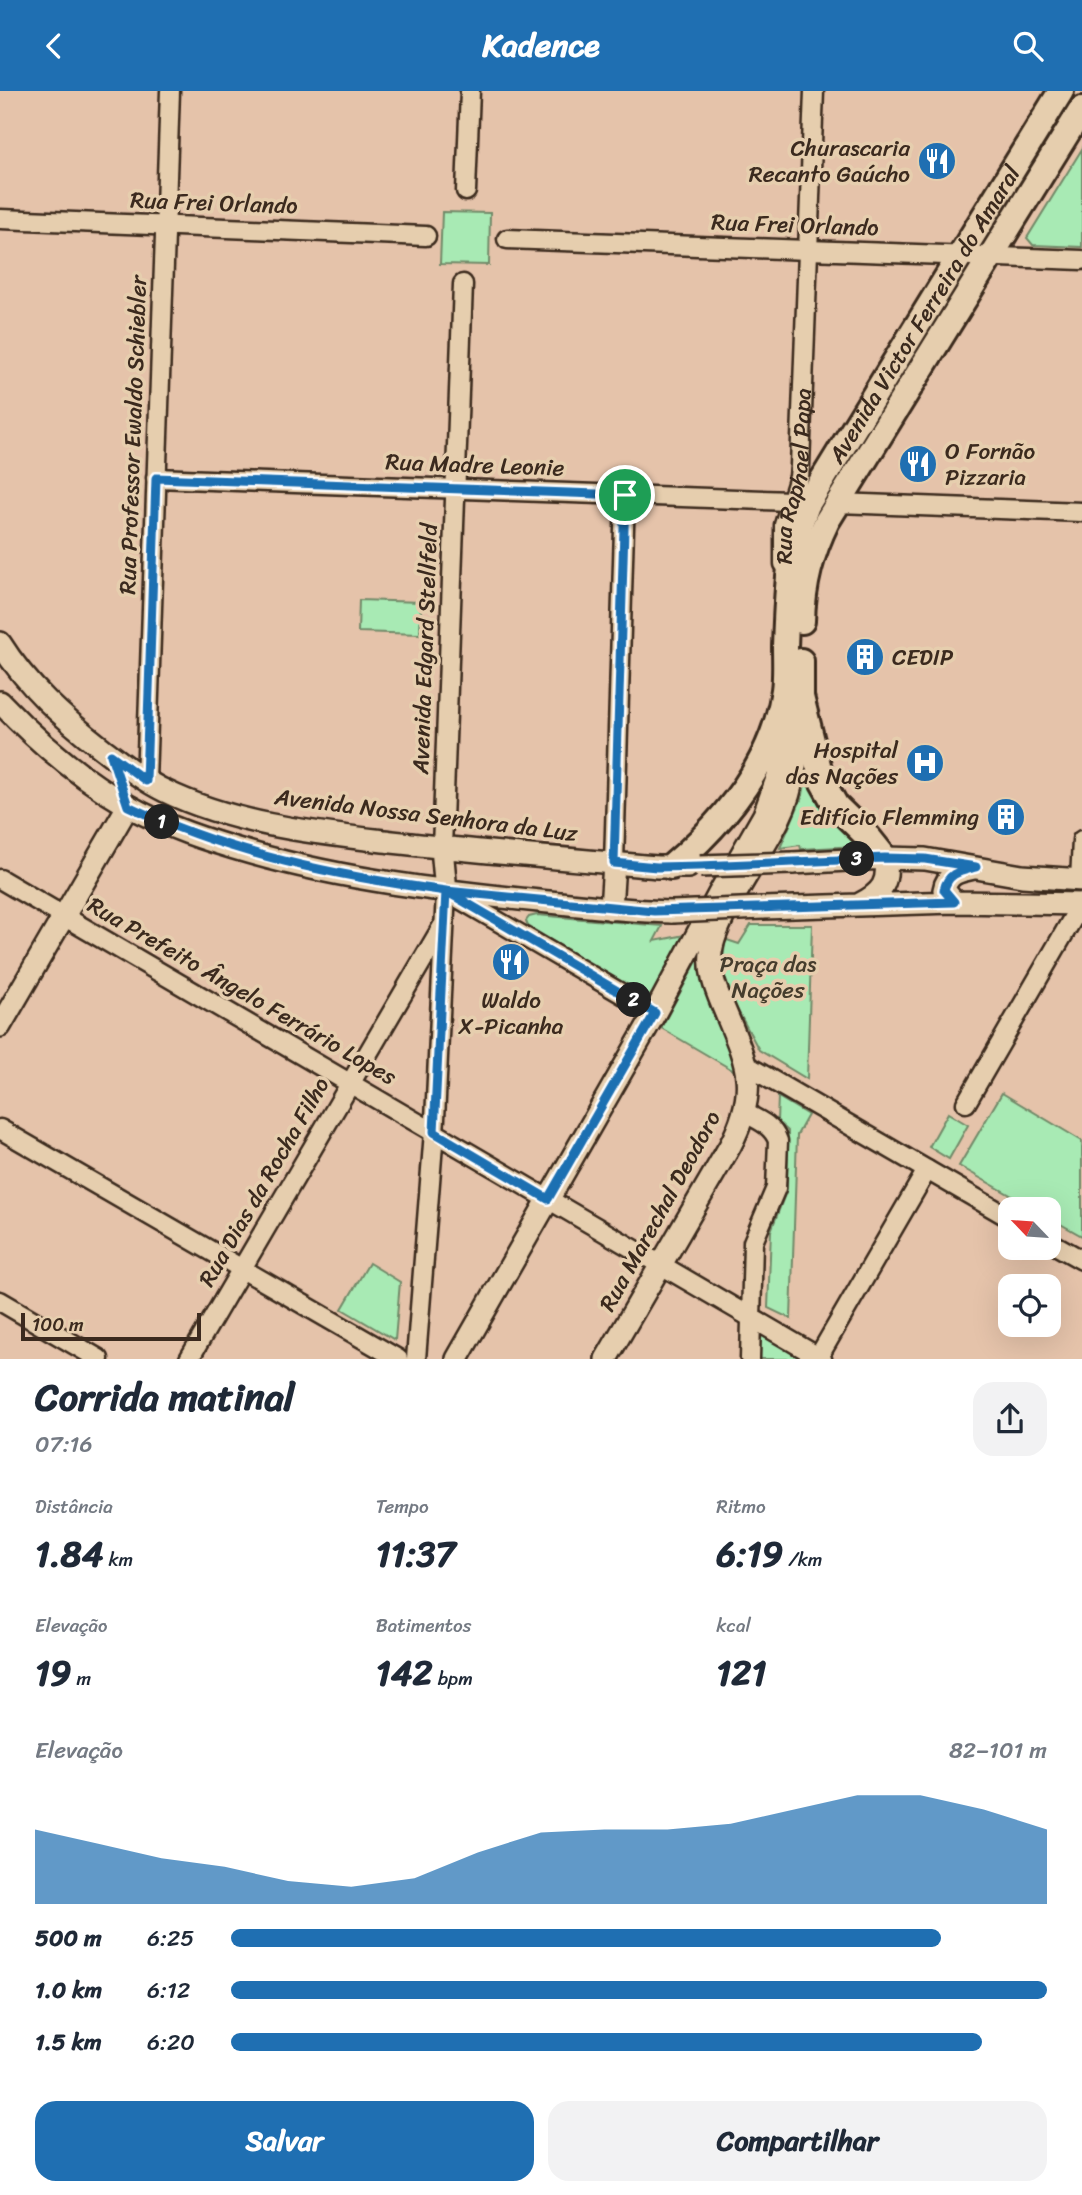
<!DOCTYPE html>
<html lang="pt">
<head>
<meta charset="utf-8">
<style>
	:root { --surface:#fff; --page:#f2f2f3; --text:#1f2937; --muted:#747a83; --accent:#1f6fb2 }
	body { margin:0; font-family:Sriracha,sans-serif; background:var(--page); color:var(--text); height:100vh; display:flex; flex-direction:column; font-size:26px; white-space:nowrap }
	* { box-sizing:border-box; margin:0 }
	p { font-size:23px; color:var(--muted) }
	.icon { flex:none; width:38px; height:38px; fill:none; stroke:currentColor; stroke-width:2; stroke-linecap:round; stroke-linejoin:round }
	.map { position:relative; height:1268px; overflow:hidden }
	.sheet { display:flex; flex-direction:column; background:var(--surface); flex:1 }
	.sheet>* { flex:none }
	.needle { width:46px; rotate:295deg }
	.controls { position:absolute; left:998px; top:1106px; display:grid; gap:14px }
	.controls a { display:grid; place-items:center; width:63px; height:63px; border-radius:14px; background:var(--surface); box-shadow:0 7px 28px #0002; font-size:35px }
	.scale { position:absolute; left:21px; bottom:18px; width:180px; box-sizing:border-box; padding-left:7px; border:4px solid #3b2a1e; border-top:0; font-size:19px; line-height:24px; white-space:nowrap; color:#3b2a1e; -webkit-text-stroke:5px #e6ceae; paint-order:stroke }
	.pin { position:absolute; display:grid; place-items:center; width:60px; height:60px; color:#fff; margin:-30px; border:4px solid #fff; border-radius:50%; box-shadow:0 2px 7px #0007 }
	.km { position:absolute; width:35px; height:35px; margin:-18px; border-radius:50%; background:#222; color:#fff; font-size:19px; line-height:35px; text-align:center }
	.round { display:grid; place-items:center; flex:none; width:74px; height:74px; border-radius:21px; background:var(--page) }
	.head { display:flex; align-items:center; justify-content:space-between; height:119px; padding:0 35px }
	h1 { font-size:38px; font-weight:800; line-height:52px }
	.figures { display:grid; grid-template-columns:repeat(3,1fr); gap:10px; height:119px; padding:7px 35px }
	.figures div { display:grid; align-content:center }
	.figures b { font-size:35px; font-weight:800 }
	.figures small { font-size:19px; font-weight:400 }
	.figures p { font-size:19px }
	.chart { height:196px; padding:14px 35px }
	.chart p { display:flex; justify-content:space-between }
	.chart svg { width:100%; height:126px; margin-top:7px; fill:var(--accent); opacity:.7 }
	.action { display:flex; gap:14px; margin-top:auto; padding:14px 35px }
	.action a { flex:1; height:80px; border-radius:21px; background:var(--accent); color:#fff; font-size:28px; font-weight:800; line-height:80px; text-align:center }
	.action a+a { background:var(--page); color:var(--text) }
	ul { padding:0 35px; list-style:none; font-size:23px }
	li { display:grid; grid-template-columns:112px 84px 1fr; align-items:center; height:52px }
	li i { height:18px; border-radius:9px; background:var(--accent) }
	header { display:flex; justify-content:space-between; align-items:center; height:91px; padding:0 35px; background:var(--accent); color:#fff; font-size:32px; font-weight:800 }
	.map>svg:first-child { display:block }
</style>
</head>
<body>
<header><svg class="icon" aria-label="back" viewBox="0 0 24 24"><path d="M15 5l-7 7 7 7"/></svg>Kadence<svg class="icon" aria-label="search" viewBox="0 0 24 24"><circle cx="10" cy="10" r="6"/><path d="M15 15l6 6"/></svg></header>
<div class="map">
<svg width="1082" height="1268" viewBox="0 0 1082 1268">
	<rect width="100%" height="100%" fill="#e5c3aa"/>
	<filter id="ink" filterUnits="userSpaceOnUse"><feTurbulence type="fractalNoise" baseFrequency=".0143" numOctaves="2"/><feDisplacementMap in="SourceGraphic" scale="14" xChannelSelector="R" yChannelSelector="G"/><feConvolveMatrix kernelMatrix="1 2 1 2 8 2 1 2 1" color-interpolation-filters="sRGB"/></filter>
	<g filter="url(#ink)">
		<path fill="#a8eab4" stroke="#728a69" stroke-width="2" d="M1082,58V156L1033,154L1027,147Z
			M442,121L490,122L489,174L440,173Z
			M359,509L421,511L420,543L358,541Z
			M807,680C823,712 830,729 858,752V755L801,758L800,754L780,757L803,704Z
			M537,824L662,835L654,850L685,844L653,902L649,905H643L528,835L526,830L529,826Z
			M751,834H812L807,988L759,959L730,905L722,878L725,852L727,849L739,853Z
			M703,859L736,970V981L661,937Z
			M1002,1002L1082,1050V1145L1048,1126V1118H1035L959,1075Z
			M778,1006L808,1024L797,1044L791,1228L768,1217L771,1140L787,1098L788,1040L777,1030Z
			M948,1022L968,1034L949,1068L929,1056Z
			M369,1172L400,1191L395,1249L342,1218Z
			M759,1237L811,1268H758Z"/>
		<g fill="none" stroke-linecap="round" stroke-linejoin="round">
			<defs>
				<g id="minor">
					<path d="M466,100L470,0"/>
					<path d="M0,128L426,145"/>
					<path d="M507,148L1082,169"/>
					<path d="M156,387L791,410"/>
					<path d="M838,412L1082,421"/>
					<path id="s1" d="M784,473V434L799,386L800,375L814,0"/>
					<path d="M146,690L170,0"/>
					<path d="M442,757L463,193"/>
					<path d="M614,772L625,404"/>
					<path d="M0,788L822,1268"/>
					<path d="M1080,789L1082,749"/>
					<path d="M746,974L1010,1127"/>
					<path d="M966,1012L1081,813"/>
					<path d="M745,1022C759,1029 773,1035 778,1050L776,1097L753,1151L750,1268"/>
					<path d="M0,1038L398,1268"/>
					<path d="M1048,1150L1082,1169"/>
					<path d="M0,1210L99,1268"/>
					<path d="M819,1265L927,1079"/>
					<path d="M189,1268L442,836"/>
					<path d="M416,1268L435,1028L446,800L655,922"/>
				</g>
				<path id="major" d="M0,552C27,595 63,627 103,658C123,673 142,689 165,700C235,734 316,742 392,751C480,761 569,768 657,776H688
					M0,611C37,650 80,687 127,714C165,736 209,750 251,762C346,789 442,800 539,810C583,814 627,820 672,821
					M442,757L446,800
					M792,772L885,767L925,768L1022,785L1082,789
					M954,811L944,799C947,782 959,780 974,777
					M860,813C882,802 890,791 885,767
					M763,817L954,811L1082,813
					M611,818L614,772
					M0,935L128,715
					M457,1268L655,922L721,799L764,724L778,685L782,665L784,622
					M606,1268L730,1055C761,995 746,971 722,913C715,896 709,881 711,862C715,826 762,764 779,728C796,694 798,656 800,619"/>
				<g id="highway">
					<path d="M802,530C803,493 811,463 827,430L1082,18"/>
					<path d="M801,570V606L822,690L836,715L869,747L885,767"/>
					<path id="s2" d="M671,776C725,730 774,672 784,599C786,585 785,570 785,556C787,506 787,461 807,414L1061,0"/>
				</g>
			</defs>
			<use href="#minor" stroke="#3b2a1e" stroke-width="23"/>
			<use href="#major" stroke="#3b2a1e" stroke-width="26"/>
			<use href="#highway" stroke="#3b2a1e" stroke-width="30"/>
			<use href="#minor" stroke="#e6ceae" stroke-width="18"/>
			<use href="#major" stroke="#e6ceae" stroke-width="21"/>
			<use href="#highway" stroke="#e6ceae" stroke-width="24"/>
			<defs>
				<path id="major-bridge" d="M700,775L792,772
					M672,821L763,817"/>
			</defs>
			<use href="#major-bridge" stroke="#3b2a1e" stroke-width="26" stroke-linecap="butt"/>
			<use href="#major-bridge" stroke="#e6ceae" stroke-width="21"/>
		</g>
	</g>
	<g fill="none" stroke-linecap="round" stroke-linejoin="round" filter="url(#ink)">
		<defs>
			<path id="route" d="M625,404L156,387L146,690L111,664L128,715C229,763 336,785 446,800L434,1041L548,1108L655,922L446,800L654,820L954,811L944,799C948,781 961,780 976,776L925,768L885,767L700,775L657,776L614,772L625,404"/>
		</defs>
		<use href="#route" stroke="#fff" stroke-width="14"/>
		<use href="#route" stroke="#1f6fb2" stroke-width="9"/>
	</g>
	<defs>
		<symbol id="restaurant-disc" viewBox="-11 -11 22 22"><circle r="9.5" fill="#1f6fb2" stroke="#e6ceae"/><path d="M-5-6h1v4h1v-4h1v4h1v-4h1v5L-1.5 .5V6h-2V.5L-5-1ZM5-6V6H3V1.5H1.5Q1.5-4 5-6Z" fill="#fff"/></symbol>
		<symbol id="building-disc" viewBox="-11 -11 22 22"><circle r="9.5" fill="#1f6fb2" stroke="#e6ceae"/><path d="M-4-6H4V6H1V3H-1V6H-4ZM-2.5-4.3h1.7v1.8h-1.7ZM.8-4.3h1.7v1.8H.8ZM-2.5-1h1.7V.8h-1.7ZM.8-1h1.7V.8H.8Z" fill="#fff"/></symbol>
		<symbol id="hospital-disc" viewBox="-11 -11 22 22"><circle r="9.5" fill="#1f6fb2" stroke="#e6ceae"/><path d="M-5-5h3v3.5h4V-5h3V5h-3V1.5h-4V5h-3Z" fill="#fff"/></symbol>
	</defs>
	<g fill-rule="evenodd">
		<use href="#restaurant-disc" x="915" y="48" width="44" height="44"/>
		<use href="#restaurant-disc" x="896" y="351" width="44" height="44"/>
		<use href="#building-disc" x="843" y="544" width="44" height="44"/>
		<use href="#hospital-disc" x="903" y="650" width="44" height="44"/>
		<use href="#building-disc" x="984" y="704" width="44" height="44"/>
		<use href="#restaurant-disc" x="489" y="849" width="44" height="44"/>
	</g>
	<g text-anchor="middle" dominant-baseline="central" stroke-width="7" stroke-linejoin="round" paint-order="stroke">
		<g font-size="23" fill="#3b2a1e" stroke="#e6ceae" text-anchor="end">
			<text x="910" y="57">Churascaria<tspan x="910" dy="26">Recanto Gaúcho</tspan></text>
			<text x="945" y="360" text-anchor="start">O Fornão<tspan x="945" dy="26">Pizzaria</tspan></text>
			<text x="892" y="566" text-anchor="start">CEDIP</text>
			<text x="898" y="659">Hospital<tspan x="898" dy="26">das Nações</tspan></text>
			<text x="979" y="726">Edifício Flemming</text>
			<text x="511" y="909" text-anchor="middle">Waldo<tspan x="511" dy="26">X-Picanha</tspan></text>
		</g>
		<g font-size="23" fill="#3b2a1e" stroke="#e6ceae">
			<text transform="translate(214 112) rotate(2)">Rua Frei Orlando</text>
			<text transform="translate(795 134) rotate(2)">Rua Frei Orlando</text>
			<text stroke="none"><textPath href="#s2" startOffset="626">Avenida Victor Ferreira do Amaral</textPath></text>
			<text transform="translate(133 344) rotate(-88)">Rua Professor Ewaldo Schiebler</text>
			<text transform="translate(475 374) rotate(2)">Rua Madre Leonie</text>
			<text stroke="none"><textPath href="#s1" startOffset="89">Rua Raphael Papa</textPath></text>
			<text transform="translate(425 558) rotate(-88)">Avenida Edgard Stellfeld</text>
			<text transform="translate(426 724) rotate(7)">Avenida Nossa Senhora da Luz</text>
			<text transform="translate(242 900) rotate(30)">Rua Prefeito Ângelo Ferrário Lopes</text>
			<text transform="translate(264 1091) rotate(-60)">Rua Dias da Rocha Filho</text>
			<text transform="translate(660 1120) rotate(-61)">Rua Marechal Deodoro</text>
		</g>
		<g font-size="23" fill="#463d2d" stroke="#e6ceae">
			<text x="768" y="873">Praça das<tspan x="768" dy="26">Nações</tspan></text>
		</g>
	</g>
</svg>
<div class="controls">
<a><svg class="needle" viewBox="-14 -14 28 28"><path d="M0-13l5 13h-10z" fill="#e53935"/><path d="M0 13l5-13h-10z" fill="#747a83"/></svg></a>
<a><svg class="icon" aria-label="locate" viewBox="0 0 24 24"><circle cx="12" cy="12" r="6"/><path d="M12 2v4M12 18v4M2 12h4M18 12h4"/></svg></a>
</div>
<div class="scale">100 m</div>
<div class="pin" style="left:625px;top:404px;background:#1e9e55"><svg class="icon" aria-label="arrive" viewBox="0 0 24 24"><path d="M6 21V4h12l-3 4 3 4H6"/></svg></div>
<b class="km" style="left:162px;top:731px">1</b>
<b class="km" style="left:634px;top:909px">2</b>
<b class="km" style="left:857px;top:768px">3</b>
</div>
<section class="sheet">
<div class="head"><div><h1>Corrida matinal</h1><p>07:16</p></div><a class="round"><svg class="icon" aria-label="share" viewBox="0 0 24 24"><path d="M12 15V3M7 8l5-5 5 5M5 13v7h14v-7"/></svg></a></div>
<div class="figures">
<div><p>Distância</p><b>1.84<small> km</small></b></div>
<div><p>Tempo</p><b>11:37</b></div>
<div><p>Ritmo</p><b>6:19<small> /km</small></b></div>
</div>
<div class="figures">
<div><p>Elevação</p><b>19<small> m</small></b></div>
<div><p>Batimentos</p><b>142<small> bpm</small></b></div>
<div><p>kcal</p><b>121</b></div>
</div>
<div class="chart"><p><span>Elevação</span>82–101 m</p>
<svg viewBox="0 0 160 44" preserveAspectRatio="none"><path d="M0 44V18L10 23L20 28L30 31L40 36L50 38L60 35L70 26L80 19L90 18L100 18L110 16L120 11L130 6L140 6L150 11L160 18V44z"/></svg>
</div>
<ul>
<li><b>500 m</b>6:25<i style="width:87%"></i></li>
<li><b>1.0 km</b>6:12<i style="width:100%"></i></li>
<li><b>1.5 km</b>6:20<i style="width:92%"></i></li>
</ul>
<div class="action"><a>Salvar</a><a>Compartilhar</a></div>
</section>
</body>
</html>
